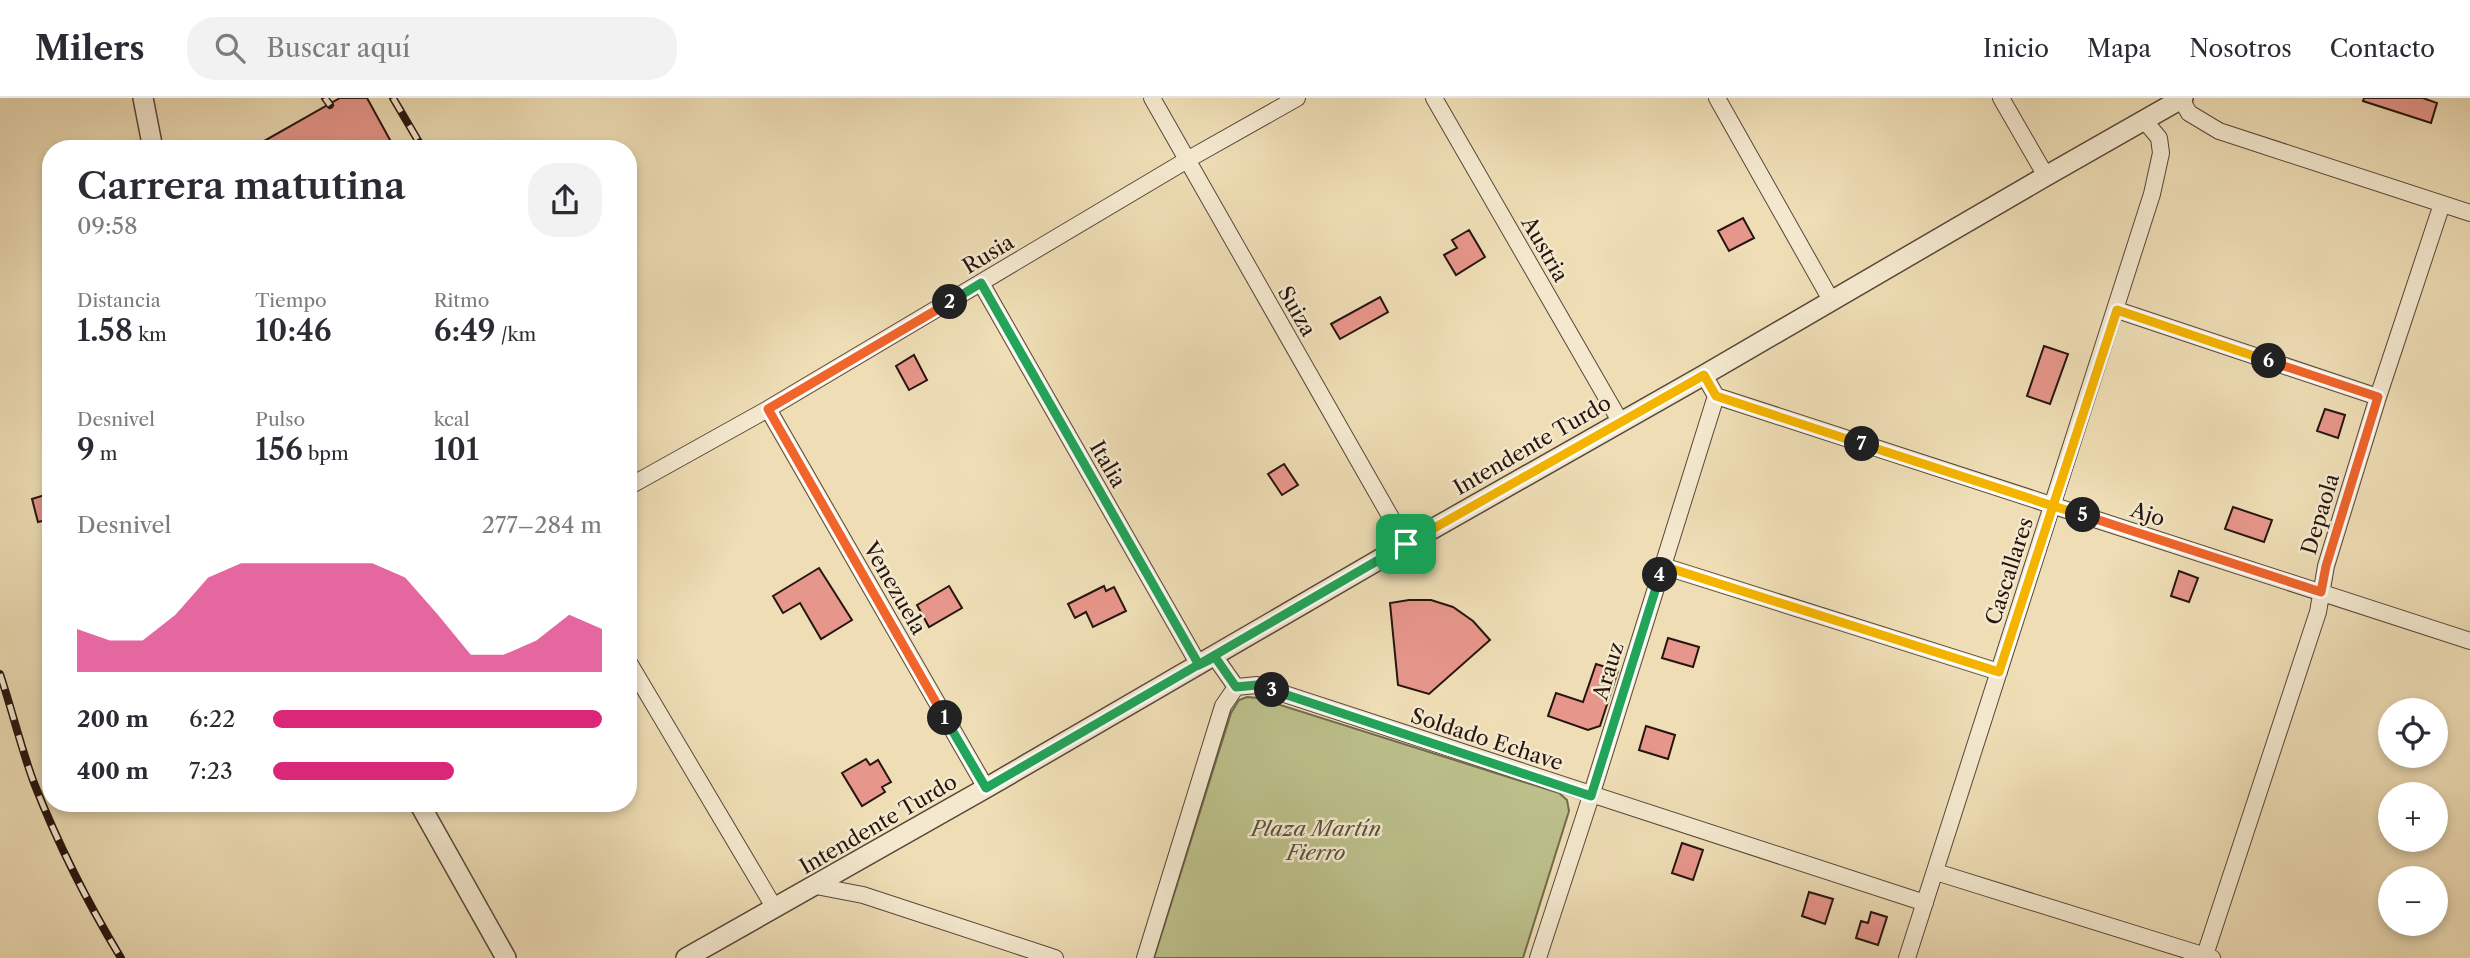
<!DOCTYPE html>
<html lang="es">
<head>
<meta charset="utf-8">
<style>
	:root { --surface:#fff; --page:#f2f2f3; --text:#2b2b33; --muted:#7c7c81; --line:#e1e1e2; --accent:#db2777 }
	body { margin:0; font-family:"Libre Caslon Text",serif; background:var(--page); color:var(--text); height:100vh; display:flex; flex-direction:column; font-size:26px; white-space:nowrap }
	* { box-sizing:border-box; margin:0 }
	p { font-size:23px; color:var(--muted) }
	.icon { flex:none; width:38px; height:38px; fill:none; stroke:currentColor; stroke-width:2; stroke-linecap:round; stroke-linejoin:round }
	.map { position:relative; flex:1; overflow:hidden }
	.details { position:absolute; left:42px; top:42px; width:595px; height:672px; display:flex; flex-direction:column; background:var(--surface); border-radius:28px; box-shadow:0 4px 10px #0003 }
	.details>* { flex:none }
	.buttons { position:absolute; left:2378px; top:600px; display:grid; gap:14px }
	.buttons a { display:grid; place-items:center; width:70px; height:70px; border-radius:50%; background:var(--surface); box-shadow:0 4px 10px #0003; font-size:35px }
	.pin { position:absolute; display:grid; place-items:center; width:60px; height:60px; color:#fff; margin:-30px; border-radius:14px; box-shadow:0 4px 10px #0006 }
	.km { position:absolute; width:35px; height:35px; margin:-18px; border-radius:50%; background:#222; color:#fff; font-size:19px; line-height:35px; text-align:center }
	.round { display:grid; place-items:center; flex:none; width:74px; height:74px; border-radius:28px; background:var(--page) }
	.summary { display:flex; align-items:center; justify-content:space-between; height:119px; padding:0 35px }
	h1 { font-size:38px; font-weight:600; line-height:52px }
	.metrics { display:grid; grid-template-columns:repeat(3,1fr); gap:10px; height:119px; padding:7px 35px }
	.metrics div { display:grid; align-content:center }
	.metrics b { font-size:30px; font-weight:600 }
	.metrics small { font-size:19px; font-weight:400 }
	.metrics p { font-size:19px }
	.chart { height:196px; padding:14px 35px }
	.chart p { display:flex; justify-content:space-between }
	.chart svg { width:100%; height:126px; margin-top:7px; fill:var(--accent); opacity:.7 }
	ul { padding:0 35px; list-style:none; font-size:23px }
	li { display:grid; grid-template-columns:112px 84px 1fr; align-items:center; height:52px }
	li i { height:18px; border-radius:9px; background:var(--accent) }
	header { display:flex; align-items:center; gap:42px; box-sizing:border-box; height:98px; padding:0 35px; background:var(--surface); border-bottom:2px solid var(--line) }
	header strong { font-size:33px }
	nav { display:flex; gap:38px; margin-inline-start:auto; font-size:24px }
	.search { width:490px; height:63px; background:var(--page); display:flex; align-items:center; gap:18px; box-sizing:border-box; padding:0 24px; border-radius:28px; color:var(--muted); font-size:26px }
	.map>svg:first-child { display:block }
</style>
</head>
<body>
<header>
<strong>Milers</strong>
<div class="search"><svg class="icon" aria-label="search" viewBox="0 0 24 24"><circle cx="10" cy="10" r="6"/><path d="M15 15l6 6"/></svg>Buscar aquí</div>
<nav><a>Inicio</a><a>Mapa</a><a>Nosotros</a><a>Contacto</a></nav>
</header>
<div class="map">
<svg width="2470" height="860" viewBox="0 0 2470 860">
	<rect width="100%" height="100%" fill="#eeddb5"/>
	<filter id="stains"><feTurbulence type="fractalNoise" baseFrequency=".00286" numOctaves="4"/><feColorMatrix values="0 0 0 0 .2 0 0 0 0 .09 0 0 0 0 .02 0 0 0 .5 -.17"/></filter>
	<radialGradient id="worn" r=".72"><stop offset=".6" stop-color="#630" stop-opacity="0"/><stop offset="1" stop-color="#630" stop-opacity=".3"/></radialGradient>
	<path fill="#bcc08b" stroke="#716a4d" stroke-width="2" d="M1247,599L1258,600L1559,695L1567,702L1569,713L1523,860H1154L1231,615L1239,602Z"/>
	<path fill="#e7968b" stroke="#26150f" stroke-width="2" d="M340,0H367L395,51H250Z
		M2364,0H2423L2437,5L2431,25L2363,3Z
		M1743,120L1754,140L1729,153L1718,133Z
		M1469,132L1485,159L1456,177L1444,157L1457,150L1452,142Z
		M1380,199L1388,214L1340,241L1331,226Z
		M2044,248L2068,256L2050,306L2027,298Z
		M914,257L927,282L909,292L896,268Z
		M2325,311L2345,317L2338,340L2317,333Z
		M1284,366L1298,387L1282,397L1268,376Z
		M51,395V421L38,424L32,401Z
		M2233,409L2272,422L2264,444L2225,431Z
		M819,470L852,522L821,541L800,505L783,515L773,498Z
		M2179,473L2198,480L2189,504L2171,498Z
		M949,488L962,510L929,529L917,507Z
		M1104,488L1106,493L1114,489L1126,513L1093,529L1086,514L1075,520L1068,506Z
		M1409,502H1431L1453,509L1473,523L1490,542L1429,596L1398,587L1390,505Z
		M1668,540L1699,549L1693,569L1662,560Z
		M1596,566L1618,573L1600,628L1588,632L1548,618L1556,595L1583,604Z
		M1646,628L1675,637L1668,661L1639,652Z
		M866,661L870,667L878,662L891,684L882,689L885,694L862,708L842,675Z
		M1682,745L1703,752L1693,782L1672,775Z
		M1809,794L1833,801L1825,826L1802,818Z
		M1871,814L1887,819L1878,847L1856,840L1861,823L1868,825Z"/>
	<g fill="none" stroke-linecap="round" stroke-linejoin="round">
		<defs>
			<path id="minor" d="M1152,0L1406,446
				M1434,0L1620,323
				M1717,0L1831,202
				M2001,0L2046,78
				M2181,1L2189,15L2219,33L2470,115
				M981,185L1199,567
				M2117,212L2378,299
				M1704,277L1716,298L2470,543
				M768,311L986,690
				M628,389L768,311L1187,62L1297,0
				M1663,468L1999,574
				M1215,559L1236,589
				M628,563L774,809
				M1236,589L1257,587L1925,805
				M1936,774L2212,860
				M816,788L863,797L1055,860
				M1145,860L1223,608L1236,589
				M1538,860L1591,698L1716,298
				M1907,860L2152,96L2161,55L2159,40L2144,22
				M2204,860L2318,514L2326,468L2378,299L2442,106"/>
			<path id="tertiary" d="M143,0L153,51
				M419,705L506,860
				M686,860L986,690L1406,446L1704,277L2046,78L2183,0"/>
		</defs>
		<use href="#minor" stroke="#584738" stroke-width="18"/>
		<use href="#tertiary" stroke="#584738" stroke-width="22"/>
		<use href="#minor" stroke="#f4e9cf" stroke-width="16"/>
		<use href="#tertiary" stroke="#f4e9cf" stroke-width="19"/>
		<defs>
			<path id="rail" d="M325,0L330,7
				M393,0L423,51
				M0,576C12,612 21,650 34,685C58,746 87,804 121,860"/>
		</defs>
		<use href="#rail" stroke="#26150f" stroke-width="8"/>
		<use href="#rail" stroke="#f4e9cf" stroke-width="5" stroke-dasharray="16" stroke-linecap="butt"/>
	</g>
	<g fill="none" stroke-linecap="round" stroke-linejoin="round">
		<defs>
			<path id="split-1" d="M945,620L986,690L1406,446"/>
			<path id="split-2" d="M945,620L768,311L950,204"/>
			<path id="split-3" d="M950,204L981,185L1199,567L1215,559L1236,589L1257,587L1272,592"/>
			<path id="split-4" d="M1272,592L1591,698L1660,477"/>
			<path id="split-5" d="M1660,477L1663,468L1999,574L2053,408L2083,417"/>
			<path id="split-6" d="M2083,417L2321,494L2326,468L2378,299L2269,263"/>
			<path id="split-7" d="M1862,346L2053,408L2117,212L2269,263"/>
			<path id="split-8" d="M1406,446L1704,277L1716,298L1862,346"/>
		</defs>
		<use href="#split-1" stroke="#fff" stroke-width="14"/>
		<use href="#split-2" stroke="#fff" stroke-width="14"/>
		<use href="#split-3" stroke="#fff" stroke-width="14"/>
		<use href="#split-4" stroke="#fff" stroke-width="14"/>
		<use href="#split-5" stroke="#fff" stroke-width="14"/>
		<use href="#split-6" stroke="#fff" stroke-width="14"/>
		<use href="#split-7" stroke="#fff" stroke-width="14"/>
		<use href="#split-8" stroke="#fff" stroke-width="14"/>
		<use href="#split-1" stroke="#22a559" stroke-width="9"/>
		<use href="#split-2" stroke="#f0652b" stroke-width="9"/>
		<use href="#split-3" stroke="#22a559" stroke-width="9"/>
		<use href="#split-4" stroke="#22a559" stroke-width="9"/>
		<use href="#split-5" stroke="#f5b400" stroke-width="9"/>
		<use href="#split-6" stroke="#f0652b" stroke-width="9"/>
		<use href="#split-7" stroke="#f5b400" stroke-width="9"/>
		<use href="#split-8" stroke="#f5b400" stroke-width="9"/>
	</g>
	<g text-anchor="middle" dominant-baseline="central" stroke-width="5" stroke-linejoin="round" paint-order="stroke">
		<g font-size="21" fill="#26150f" stroke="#f4e9cf">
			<text transform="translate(1545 151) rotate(60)">Austria</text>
			<text transform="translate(988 156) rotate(-31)">Rusia</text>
			<text transform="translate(1297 213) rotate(60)">Suiza</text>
			<text transform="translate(1532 347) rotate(-30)">Intendente Turdo</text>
			<text transform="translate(1108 366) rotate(60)">Italia</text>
			<text transform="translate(2148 416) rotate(18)">Ajo</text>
			<text transform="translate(2320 416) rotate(-73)">Depaola</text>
			<text transform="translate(2009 473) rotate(-72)">Cascallares</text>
			<text transform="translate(895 490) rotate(60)">Venezuela</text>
			<text transform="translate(1608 573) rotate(-73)">Arauz</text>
			<text transform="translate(1487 641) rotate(18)">Soldado Echave</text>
			<text transform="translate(878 726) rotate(-30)">Intendente Turdo</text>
		</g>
		<g font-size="21" font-style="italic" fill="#5a513a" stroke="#f4e9cf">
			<text x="1316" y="730">Plaza Martín<tspan x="1316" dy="24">Fierro</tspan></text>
		</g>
	</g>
	<rect width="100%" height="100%" filter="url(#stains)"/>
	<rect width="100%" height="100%" fill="url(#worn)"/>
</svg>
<div class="buttons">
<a><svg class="icon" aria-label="locate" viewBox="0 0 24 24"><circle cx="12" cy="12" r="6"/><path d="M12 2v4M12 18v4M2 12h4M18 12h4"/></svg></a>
<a>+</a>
<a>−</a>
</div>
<div class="pin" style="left:1406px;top:446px;background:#1e9e55"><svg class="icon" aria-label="arrive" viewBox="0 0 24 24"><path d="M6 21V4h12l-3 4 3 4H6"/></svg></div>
<b class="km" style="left:945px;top:620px">1</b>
<b class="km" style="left:950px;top:204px">2</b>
<b class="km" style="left:1272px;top:592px">3</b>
<b class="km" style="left:1660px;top:477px">4</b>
<b class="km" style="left:2083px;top:417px">5</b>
<b class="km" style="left:2269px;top:263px">6</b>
<b class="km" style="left:1862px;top:346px">7</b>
<section class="details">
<div class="summary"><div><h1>Carrera matutina</h1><p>09:58</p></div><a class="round"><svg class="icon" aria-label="share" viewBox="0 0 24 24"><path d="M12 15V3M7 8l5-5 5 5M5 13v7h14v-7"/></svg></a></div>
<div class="metrics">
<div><p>Distancia</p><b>1.58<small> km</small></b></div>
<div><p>Tiempo</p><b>10:46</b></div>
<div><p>Ritmo</p><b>6:49<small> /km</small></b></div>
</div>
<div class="metrics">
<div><p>Desnivel</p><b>9<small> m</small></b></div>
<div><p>Pulso</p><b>156<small> bpm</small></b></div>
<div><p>kcal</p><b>101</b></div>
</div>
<div class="chart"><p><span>Desnivel</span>277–284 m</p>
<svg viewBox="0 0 160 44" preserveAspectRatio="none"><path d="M0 44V29L10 33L20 33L30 24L40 11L50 6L60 6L70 6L80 6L90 6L100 11L110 24L120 38L130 38L140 33L150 24L160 29V44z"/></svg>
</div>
<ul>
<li><b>200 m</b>6:22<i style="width:100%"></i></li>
<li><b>400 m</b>7:23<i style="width:55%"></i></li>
</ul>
</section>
</div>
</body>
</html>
